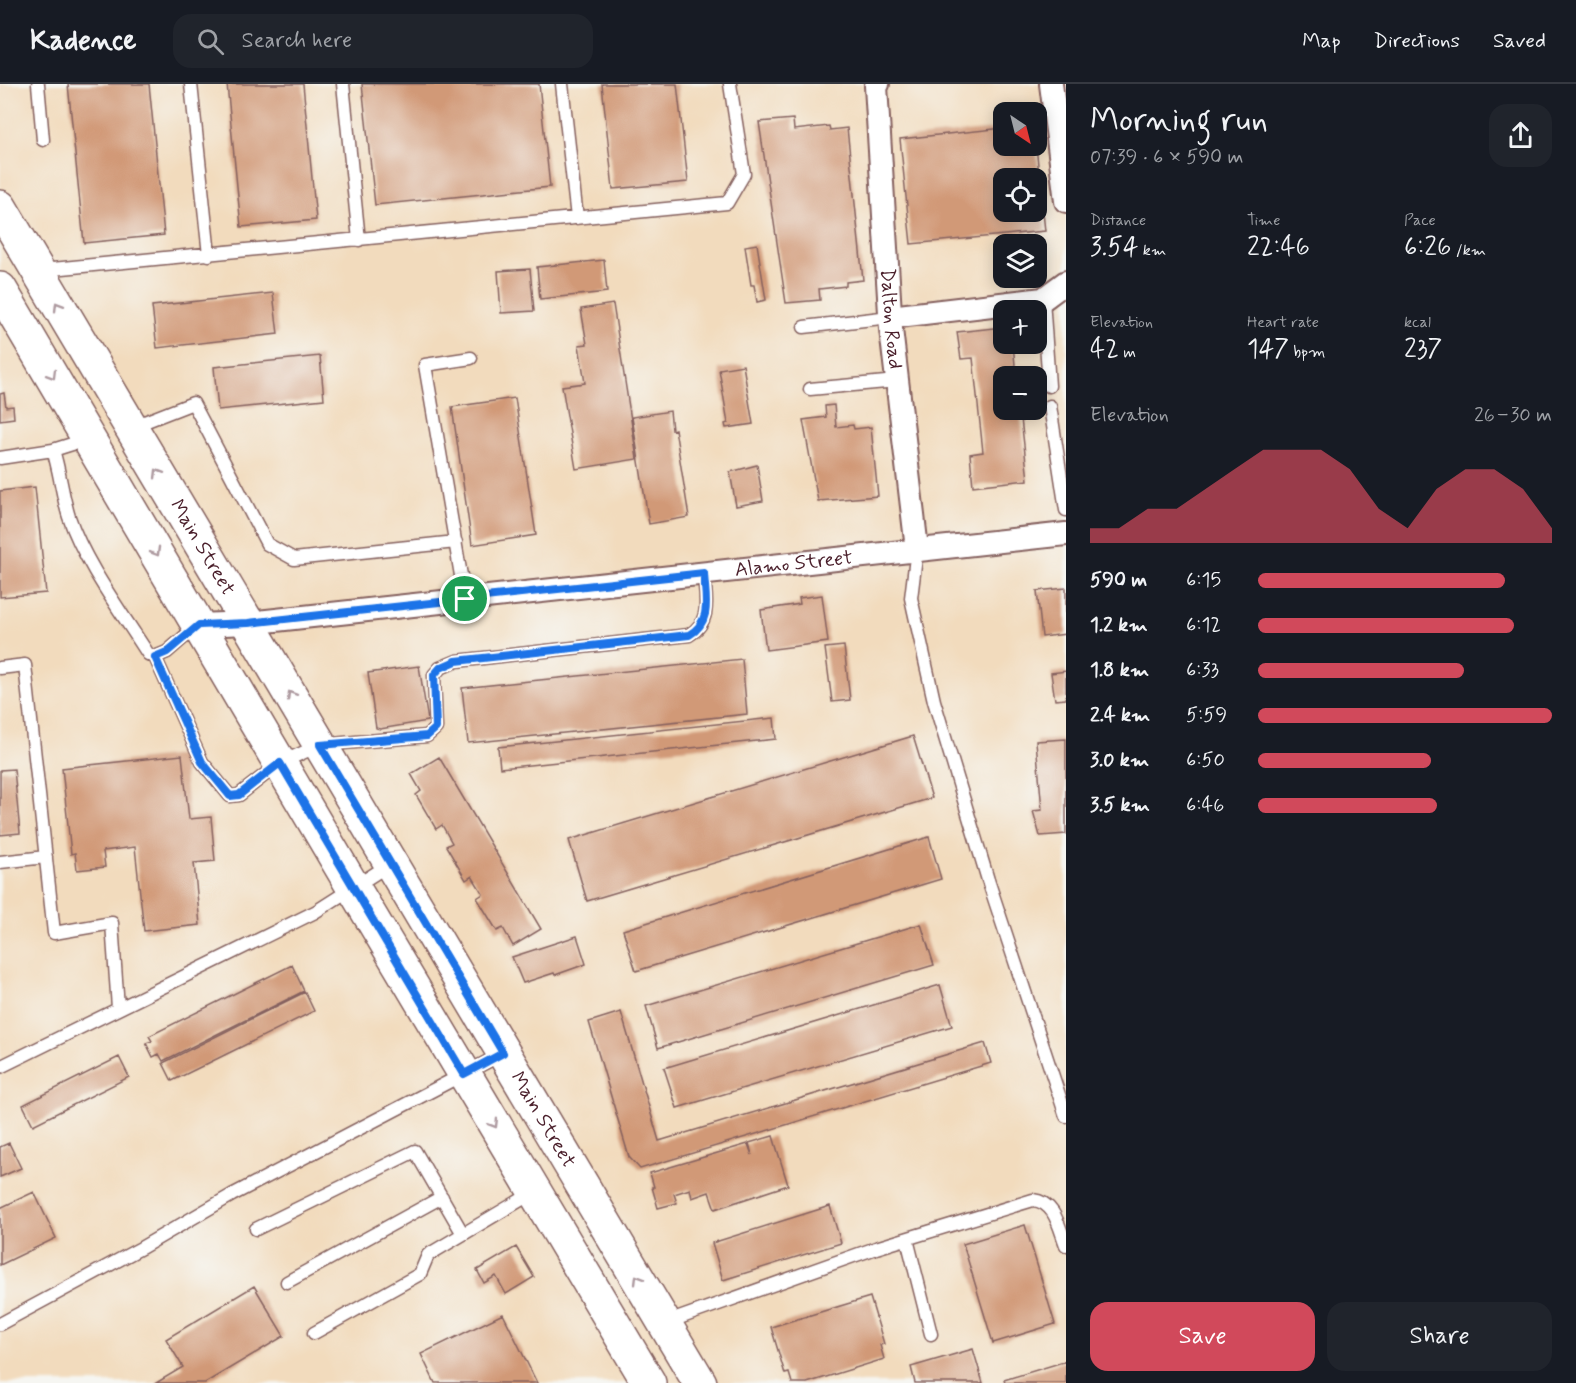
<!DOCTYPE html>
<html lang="en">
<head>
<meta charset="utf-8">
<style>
	:root { --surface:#171b24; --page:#20242c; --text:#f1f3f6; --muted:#9ea1a6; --line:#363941; --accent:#d1495b }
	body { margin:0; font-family:Mynerve,sans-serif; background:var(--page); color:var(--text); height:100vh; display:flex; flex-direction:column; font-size:22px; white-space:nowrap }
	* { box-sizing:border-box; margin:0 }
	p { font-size:20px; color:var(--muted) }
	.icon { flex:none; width:33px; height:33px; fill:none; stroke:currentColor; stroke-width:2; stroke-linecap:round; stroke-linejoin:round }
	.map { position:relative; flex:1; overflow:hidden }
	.side { display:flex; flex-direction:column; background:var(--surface); width:510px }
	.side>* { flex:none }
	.needle { width:39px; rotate:145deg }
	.buttons { position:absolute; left:993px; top:18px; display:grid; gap:12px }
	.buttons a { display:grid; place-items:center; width:54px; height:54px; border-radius:12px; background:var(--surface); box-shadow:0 3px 15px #0003; font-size:30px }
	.pin { position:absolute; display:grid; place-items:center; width:51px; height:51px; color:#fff; margin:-26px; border:3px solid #fff; border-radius:50%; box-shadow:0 2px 6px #0007 }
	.round { display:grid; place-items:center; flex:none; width:63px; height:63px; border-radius:18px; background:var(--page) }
	.head { display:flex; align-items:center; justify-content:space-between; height:102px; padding:0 24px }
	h1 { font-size:33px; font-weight:600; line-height:45px }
	.stats { display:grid; grid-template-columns:repeat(3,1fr); gap:9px; height:102px; padding:6px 24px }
	.stats div { display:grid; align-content:center }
	.stats b { font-size:26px; font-weight:600 }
	.stats small { font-size:16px; font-weight:400 }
	.stats p { font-size:16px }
	.chart { height:168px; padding:12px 24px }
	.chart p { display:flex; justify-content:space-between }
	.chart svg { width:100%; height:108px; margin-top:6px; fill:var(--accent); opacity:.7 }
	.primary-button { display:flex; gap:12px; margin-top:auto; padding:12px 24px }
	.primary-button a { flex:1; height:69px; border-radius:18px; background:var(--accent); color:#fff; font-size:24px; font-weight:600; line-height:69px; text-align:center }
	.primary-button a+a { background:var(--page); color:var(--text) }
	ul { padding:0 24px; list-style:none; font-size:20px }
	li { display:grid; grid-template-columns:96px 72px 1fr; align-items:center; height:45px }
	li i { height:15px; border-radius:8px; background:var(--accent) }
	header { display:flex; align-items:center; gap:36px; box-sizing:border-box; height:84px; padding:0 30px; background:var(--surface); border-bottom:2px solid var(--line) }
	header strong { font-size:28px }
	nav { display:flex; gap:33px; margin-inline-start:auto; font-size:21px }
	.search { width:420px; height:54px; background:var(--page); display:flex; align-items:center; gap:15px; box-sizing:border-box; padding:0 21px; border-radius:18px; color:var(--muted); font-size:22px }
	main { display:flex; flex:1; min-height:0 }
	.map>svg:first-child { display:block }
</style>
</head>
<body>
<header>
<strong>Kadence</strong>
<div class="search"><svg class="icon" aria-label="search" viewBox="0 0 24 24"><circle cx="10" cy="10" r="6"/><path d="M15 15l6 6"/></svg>Search here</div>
<nav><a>Map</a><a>Directions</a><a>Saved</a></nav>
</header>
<main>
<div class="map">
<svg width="1066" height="1299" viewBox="0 0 1066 1299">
	<rect width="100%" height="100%" fill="#f6f6f2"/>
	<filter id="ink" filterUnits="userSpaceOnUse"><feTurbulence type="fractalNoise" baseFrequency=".0167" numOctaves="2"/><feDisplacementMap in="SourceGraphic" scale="12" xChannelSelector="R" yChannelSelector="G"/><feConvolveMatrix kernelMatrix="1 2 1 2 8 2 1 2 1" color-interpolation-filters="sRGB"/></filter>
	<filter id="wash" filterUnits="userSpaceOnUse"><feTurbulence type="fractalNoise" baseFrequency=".008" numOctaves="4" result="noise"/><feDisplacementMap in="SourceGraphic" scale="24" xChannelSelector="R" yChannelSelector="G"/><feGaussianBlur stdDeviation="1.35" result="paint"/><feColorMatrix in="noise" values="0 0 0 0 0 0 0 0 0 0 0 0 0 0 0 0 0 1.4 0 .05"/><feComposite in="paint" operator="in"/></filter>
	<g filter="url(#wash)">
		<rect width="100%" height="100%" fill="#f2dbbd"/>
		<g id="blocks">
			<path fill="#d19977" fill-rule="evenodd" d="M68,0H149L164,151L84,159Z
				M227,0H303L316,136L241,143Z
				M362,0H539L550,103L375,121Z
				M602,0H677L688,98L613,105Z
				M793,35L794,46L829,42L830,46L847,44L863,196L846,198V202L819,205L820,216L786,219L759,38Z
				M1004,44V62H1036L1045,147L911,160L900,55ZM1004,94H1036V128H1004Z
				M757,160L766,216L757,218L754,201H751L745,162Z
				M604,176L607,208L540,215L537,183Z
				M530,185L534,227L501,229L498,187Z
				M273,209L278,250L157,264L152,222Z
				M613,220L637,375L576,385L562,302L585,299L579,261L587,260L581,225Z
				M1004,243V260H1013L1016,292H1004V326H1020L1028,396L973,402L970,370L983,368L973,274L961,275L957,248Z
				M320,272L324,315L218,326L214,283Z
				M743,281L753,340L726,344L725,340L728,339L719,285Z
				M4,309L6,323L13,322L14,334L0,336V310Z
				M515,314L536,451L472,461L452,323Z
				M834,321L836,343L853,341L854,345L871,343L878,412L818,417L803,336L826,333L825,322Z
				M670,327L672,346L675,345L689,433L649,440L632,333Z
				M757,381L763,417L736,422L730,388Z
				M35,403L46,509L0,513V407Z
				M1066,504V550L1042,553L1037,507Z
				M822,511L828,558L766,566L761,526L800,520L799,514Z
				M844,562L850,616L832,618L825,564Z
				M742,575L747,630L468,659L462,604Z
				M419,582L428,637L380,645L376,644L368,589Z
				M1066,587V615L1055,616L1051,589Z
				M774,634L776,655L500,684L498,663Z
				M913,652L932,714L587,817L569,756Z
				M1066,655V750L1040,752L1033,727L1042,726L1036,657Z
				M182,671L189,735L211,733L215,777L194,779L200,841L144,847L135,763L103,767L105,783L77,786L75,769L71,770L62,684Z
				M439,673L541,845L513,862L503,844L497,847L477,814L483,810L472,792L466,796L446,762L452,759L442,741L436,745L416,711L421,707L411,690Z
				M14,685L20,749L0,751V686Z
				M929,753L941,795L636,887L623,846Z
				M921,840L934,881L658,964L646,922Z
				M577,852L586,880L555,891L554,889L523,899L512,873Z
				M292,881L304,907L163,977L159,970L153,973L146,959L152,957L149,952Z
				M940,901L952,942L677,1024L664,984Z
				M305,908L314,927L172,997L163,979Z
				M621,928L659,1057L985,959L991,979L640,1085L629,1073L589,938Z
				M119,973L129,993L33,1041L23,1021Z
				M773,1052L788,1101L715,1125L709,1108L692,1114L690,1105L674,1110L677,1119L658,1124L652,1103H654L650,1089L748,1060L752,1071L749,1059Z
				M9,1059L21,1084L0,1093V1063Z
				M34,1108L56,1154L0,1181V1124Z
				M830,1122L841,1159L723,1196L712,1159Z
				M1025,1141L1055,1240L993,1259L963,1160Z
				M516,1163L534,1193L506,1210L496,1192L484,1199L477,1186Z
				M254,1202L284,1252L205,1299H156L183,1283L166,1255Z
				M870,1213L884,1260L880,1261L884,1275L807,1299H792L789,1289L785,1290L771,1243Z
				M503,1230L537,1299H435L421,1270Z
				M973,1265L983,1299H915L911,1283Z
				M1066,1277V1299H1005L1004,1296Z"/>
		</g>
	</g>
	<g filter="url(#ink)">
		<use href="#blocks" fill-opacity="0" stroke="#85615e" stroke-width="1.5"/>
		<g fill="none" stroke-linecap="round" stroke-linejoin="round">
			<defs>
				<path id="service" d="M38,0L43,56
					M191,0L209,171
					M343,0L359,156
					M562,0L577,134
					M42,186L727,119L744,90L730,0
					M1043,215L1049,302
					M804,243L890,233
					M810,305L897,297
					M1050,322L1066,426
					M134,342L193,319L267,460L294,475L456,458
					M53,366C60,388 62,411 69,433C84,478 122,529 148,570L155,573L167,568L198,541
					M0,374L53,366L88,355
					M917,465L911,514L934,617L988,796L1066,1032
					M465,515L425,281L471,274
					M155,573L202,678L230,712L239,711L280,679L320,661L427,652L436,644L434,591L440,584L457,577L689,551C713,537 705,513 704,489
					M0,584L25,581L54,849L112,839L118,924
					M0,778L46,773
					M0,983L315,828L390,780
					M256,1145L415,1067L463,1150
					M907,1155L931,1250
					M287,1198L442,1113
					M665,1239L876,1164L1033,1116C1055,1118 1059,1143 1066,1161
					M0,1240L141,1164L232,1111L502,970
					M314,1249L420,1190L428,1171L534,1108"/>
				<g id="minor">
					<path id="s1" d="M878,0L876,2L891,245L917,465"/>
					<path d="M1051,0L1066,117"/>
					<path d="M890,233L1043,215L1066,198"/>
					<path id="s2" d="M199,541L248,539L1066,450"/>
				</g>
				<g id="primary">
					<path id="s3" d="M0,123L700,1299"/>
					<path d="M0,205L350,798L649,1299"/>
				</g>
			</defs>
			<use href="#service" stroke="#85615e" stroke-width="15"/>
			<use href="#minor" stroke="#85615e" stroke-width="26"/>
			<use href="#primary" stroke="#85615e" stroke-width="36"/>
			<use href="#service" stroke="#fff" stroke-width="12"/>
			<use href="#minor" stroke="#fff" stroke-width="22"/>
			<use href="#primary" stroke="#fff" stroke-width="33"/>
		</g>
		<defs><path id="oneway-chevron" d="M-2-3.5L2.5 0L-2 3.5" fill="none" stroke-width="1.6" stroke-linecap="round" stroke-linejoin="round" transform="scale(1.5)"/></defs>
		<g stroke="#ae9aa0">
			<use href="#oneway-chevron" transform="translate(58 222) rotate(-121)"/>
			<use href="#oneway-chevron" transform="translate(52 291) rotate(59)"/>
			<use href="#oneway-chevron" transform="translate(158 389) rotate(-121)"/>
			<use href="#oneway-chevron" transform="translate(156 468) rotate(60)"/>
			<use href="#oneway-chevron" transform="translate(291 611) rotate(-121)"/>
			<use href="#oneway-chevron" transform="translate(494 1040) rotate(59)"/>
			<use href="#oneway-chevron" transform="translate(638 1195) rotate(-121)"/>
		</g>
	</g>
	<g fill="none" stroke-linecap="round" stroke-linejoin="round" filter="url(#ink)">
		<defs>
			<path id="route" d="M704,489C705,513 713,537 689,551L456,577L440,584L434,591L436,644L427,652L320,661L503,969L464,990L280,679L239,711L230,712L202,678L155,573L167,568L199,541L248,539Z"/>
		</defs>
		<use href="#route" stroke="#fff" stroke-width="12"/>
		<use href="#route" stroke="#1a73e8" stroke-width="8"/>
	</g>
	<g text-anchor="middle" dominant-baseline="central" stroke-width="5" stroke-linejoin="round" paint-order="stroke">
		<g font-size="20" fill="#4a1f2b" stroke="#f6f6f2">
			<text stroke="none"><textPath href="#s1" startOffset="236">Dalton Road</textPath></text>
			<text stroke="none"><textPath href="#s3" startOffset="396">Main Street</textPath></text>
			<text stroke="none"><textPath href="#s2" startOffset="598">Alamo Street</textPath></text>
			<text stroke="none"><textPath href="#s3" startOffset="1062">Main Street</textPath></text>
		</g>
	</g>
</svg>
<div class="buttons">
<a><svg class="needle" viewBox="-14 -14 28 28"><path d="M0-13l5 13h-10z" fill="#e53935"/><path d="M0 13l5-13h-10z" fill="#9ea1a6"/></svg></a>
<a><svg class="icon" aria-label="locate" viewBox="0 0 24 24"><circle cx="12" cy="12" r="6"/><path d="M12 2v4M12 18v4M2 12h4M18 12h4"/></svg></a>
<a><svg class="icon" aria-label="layers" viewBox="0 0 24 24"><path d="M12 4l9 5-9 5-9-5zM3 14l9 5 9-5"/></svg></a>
<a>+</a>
<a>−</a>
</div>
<div class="pin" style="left:465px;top:515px;background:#1e9e55"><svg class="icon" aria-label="arrive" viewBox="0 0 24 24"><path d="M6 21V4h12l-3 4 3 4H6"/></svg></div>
</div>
<section class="side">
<div class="head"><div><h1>Morning run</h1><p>07:39 · 6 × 590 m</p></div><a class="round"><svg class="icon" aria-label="share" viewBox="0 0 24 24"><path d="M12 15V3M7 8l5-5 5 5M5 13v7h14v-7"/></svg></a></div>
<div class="stats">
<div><p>Distance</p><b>3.54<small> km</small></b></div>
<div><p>Time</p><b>22:46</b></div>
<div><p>Pace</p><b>6:26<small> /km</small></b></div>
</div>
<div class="stats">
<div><p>Elevation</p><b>42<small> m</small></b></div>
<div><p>Heart rate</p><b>147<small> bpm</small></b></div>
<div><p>kcal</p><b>237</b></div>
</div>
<div class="chart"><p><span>Elevation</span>26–30 m</p>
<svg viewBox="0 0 160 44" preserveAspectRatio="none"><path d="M0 44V38L10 38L20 30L30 30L40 22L50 14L60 6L70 6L80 6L90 14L100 30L110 38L120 22L130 14L140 14L150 22L160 38V44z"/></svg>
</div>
<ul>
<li><b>590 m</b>6:15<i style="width:84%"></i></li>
<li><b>1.2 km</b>6:12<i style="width:87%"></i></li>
<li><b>1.8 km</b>6:33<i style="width:70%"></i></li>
<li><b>2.4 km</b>5:59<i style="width:100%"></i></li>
<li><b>3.0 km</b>6:50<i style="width:59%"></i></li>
<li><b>3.5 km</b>6:46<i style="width:61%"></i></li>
</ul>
<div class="primary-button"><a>Save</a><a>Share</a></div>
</section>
</main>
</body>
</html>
